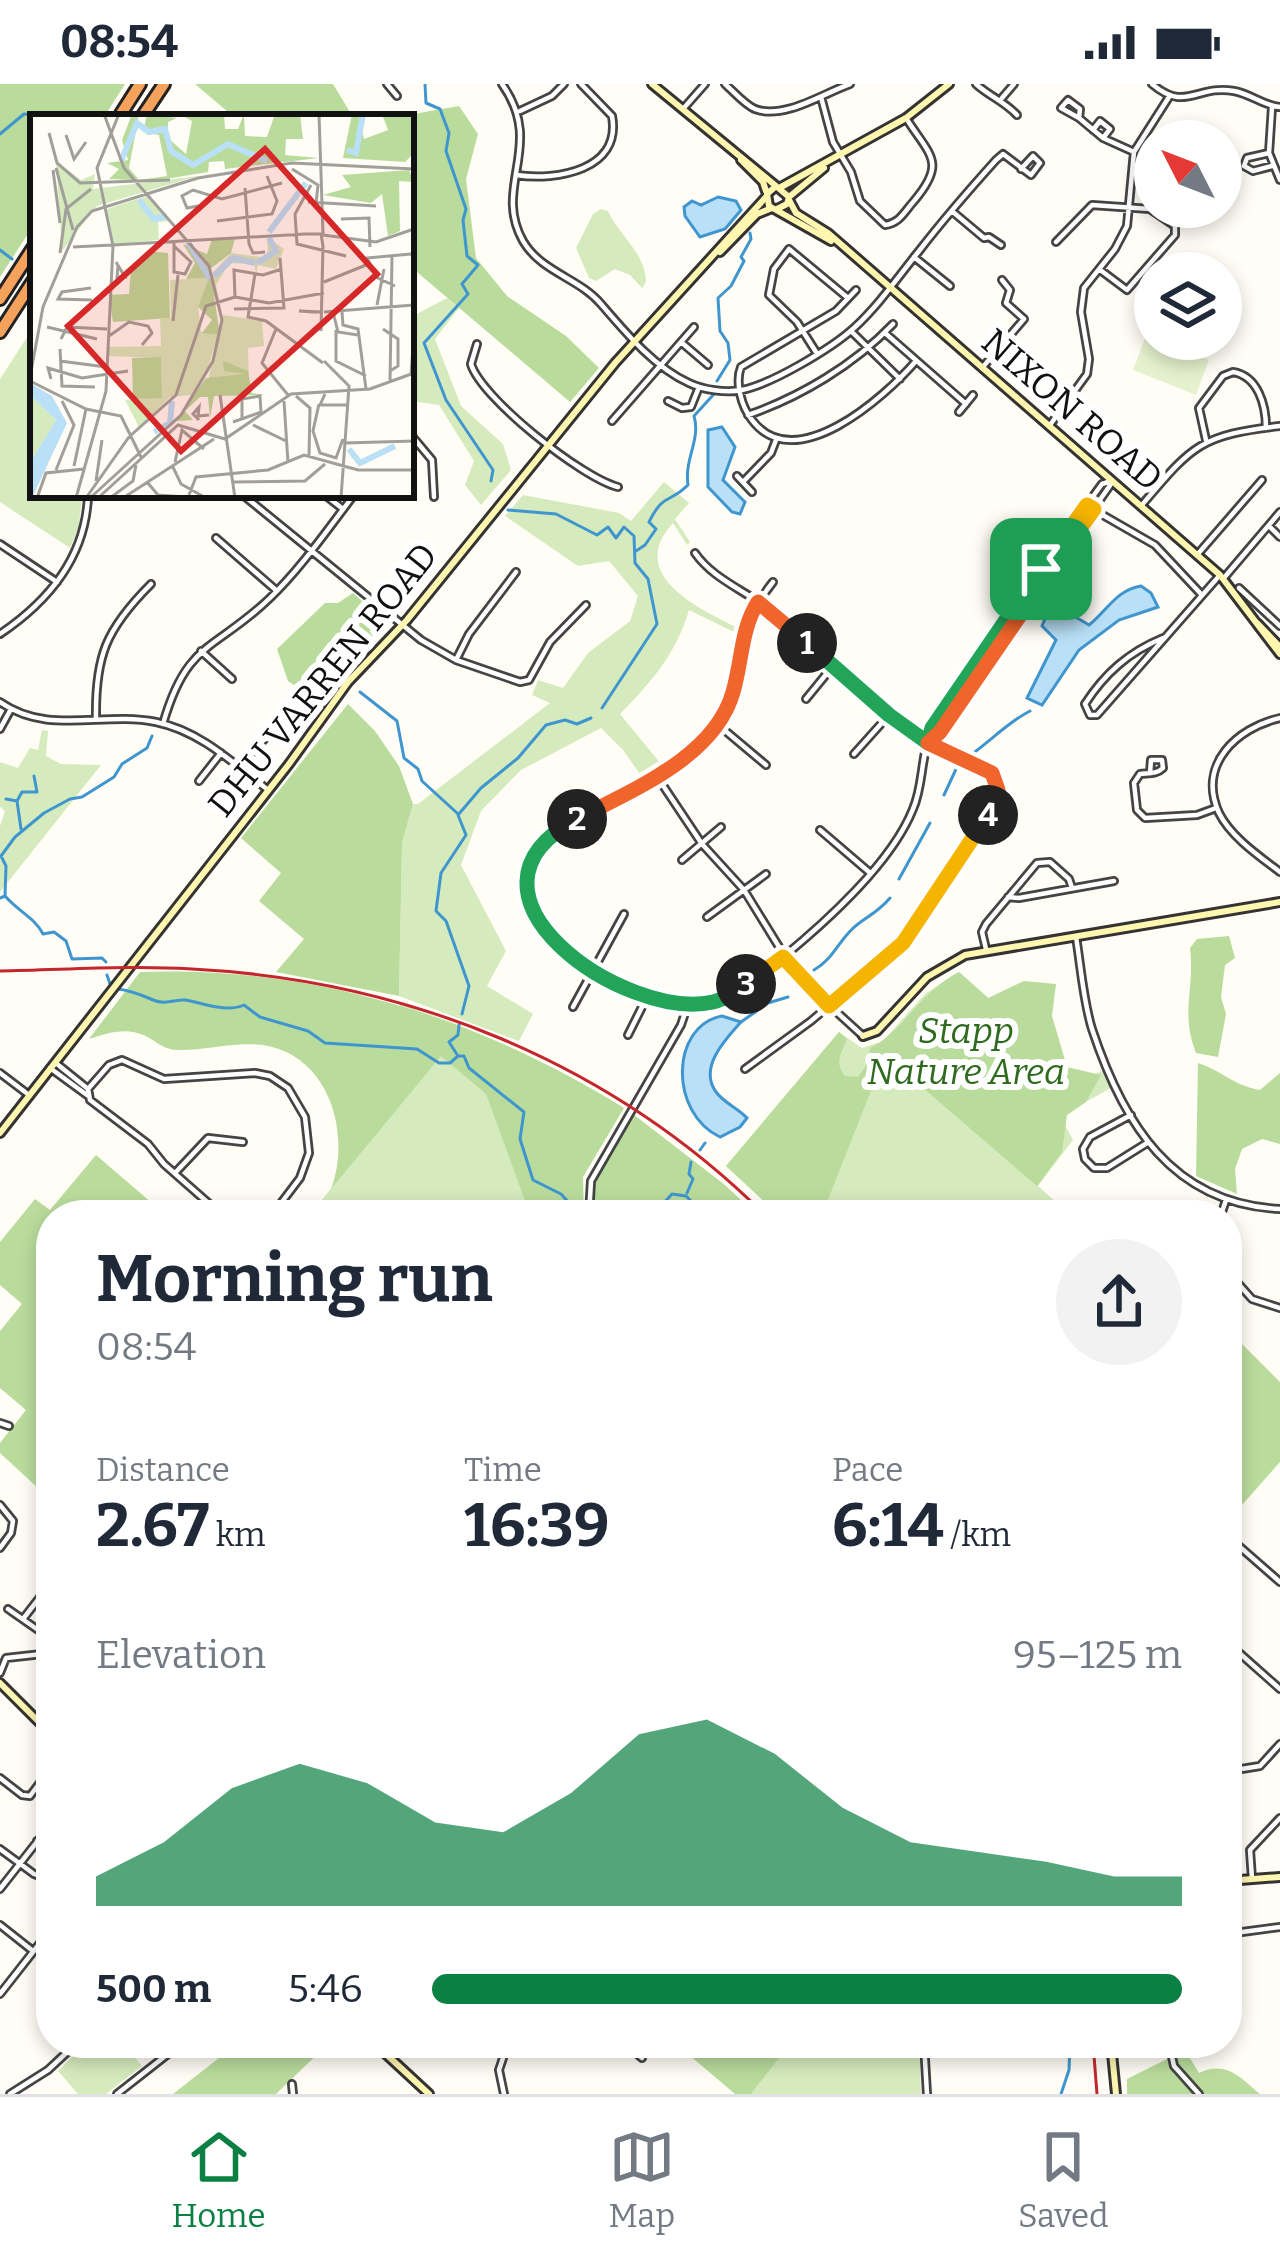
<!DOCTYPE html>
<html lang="en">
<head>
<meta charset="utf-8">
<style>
	:root { --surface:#fff; --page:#f2f2f3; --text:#1f2937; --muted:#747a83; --line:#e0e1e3; --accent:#0b8043 }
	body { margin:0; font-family:Bitter,serif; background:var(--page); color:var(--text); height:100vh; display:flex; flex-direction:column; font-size:45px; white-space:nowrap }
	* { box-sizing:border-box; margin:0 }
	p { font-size:39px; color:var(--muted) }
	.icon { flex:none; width:66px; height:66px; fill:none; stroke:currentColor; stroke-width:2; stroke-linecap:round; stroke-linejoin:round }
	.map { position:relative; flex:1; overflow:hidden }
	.details { position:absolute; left:36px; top:1116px; width:1206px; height:858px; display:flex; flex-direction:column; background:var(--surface); border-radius:48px; box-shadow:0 6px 18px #0003 }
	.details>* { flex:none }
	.needle { width:78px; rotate:312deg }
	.controls { position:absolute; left:1134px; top:36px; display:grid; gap:24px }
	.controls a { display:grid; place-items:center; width:108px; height:108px; border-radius:50%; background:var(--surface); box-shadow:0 6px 18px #0003; font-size:60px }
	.pin { position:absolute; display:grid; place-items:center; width:102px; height:102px; color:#fff; margin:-51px; border-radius:24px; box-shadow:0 6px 18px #0006 }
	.km { position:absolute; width:60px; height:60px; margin:-30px; border-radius:50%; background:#222; color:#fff; font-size:33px; line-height:60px; text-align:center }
	.round { display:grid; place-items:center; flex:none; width:126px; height:126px; border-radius:63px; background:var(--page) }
	.summary { display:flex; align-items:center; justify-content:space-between; height:204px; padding:0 60px }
	h1 { font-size:66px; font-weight:700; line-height:90px }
	.metrics { display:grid; grid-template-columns:repeat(3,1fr); gap:18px; height:204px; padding:12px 60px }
	.metrics div { display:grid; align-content:center }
	.metrics b { font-size:60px; font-weight:700 }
	.metrics small { font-size:33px; font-weight:400 }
	.metrics p { font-size:33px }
	.chart { height:336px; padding:24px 60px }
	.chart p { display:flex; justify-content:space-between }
	.chart svg { width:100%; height:216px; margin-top:12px; fill:var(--accent); opacity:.7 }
	ul { padding:0 60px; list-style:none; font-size:39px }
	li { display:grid; grid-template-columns:192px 144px 1fr; align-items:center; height:90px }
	li i { height:30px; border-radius:15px; background:var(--accent) }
	.status { display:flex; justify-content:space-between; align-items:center; height:84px; padding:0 60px; background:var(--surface); direction:ltr }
	.status svg { height:33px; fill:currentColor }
	.dock { display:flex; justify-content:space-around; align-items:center; height:168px; border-top:3px solid var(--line); background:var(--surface); font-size:33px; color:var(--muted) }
	.dock a { display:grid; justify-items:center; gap:6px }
	.dock .active { color:var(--accent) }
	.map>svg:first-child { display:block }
</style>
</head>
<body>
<div class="status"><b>08:54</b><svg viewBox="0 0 49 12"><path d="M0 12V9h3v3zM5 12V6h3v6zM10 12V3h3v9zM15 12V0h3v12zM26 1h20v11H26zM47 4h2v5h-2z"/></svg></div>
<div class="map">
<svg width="1280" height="2010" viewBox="0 0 1280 2010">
	<rect width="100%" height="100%" fill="#fffdf5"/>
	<path fill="#d5ebbd" d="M601,125L608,127C620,153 645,168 646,198L642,204L630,191L615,185L596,197L589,194L576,164L593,130Z
		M447,214L459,224L435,255L461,322L503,360L511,386L481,421L465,401L474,377L439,321L411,317V233Z
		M33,244V411H82L79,442L70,464L0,418V295Z
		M664,398L689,419L675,435L690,458L687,461L673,439C625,491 700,525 738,544V550L689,526C677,568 651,599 620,630L661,680L642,693L623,666L601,644L521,686L481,727L461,781L506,867L487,902L533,930L519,957L399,912L402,759L413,720H418L550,619L532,611L538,596L563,604L588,569L630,537L638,512L609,477L578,482L505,432L523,411L619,429L631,437Z
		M42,646L48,647L46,672L61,680L101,681L0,808V742L5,727L0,723V678L18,684L30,664L38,666Z
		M959,888L1035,955L1057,1010L1103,986L1111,1004L1060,1032L1073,1056L1038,1102L1070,1131H779L726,1082L839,948L862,964L883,957L925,910Z
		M400,920C480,946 552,981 624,1024L487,1012L530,1131H310L366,1060Z
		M86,1959H123L142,1982L106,2010H78L58,1987Z
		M791,1959H919L921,2010H751Z"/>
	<path fill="#b9dc9c" d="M0,0H125L104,33H33V142L0,193Z
		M195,0H333L353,33H234Z
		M459,22L478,50L466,95L476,174L507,212L566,252L599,284L570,318L411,183V33H396Z
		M353,509L385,537L318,617L288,597L277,565L325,519H338Z
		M348,620L375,647L399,682L413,720L402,759L399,912L276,888L304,855L259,817L281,789L241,754Z
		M1229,852L1235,874L1225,881L1221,913L1226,930L1218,973L1196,969C1180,928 1195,906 1190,864L1197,855Z
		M140,888C313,881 479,934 624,1024L583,1093L584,1131H530L486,1010L441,972L331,1105C351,1052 331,975 268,962C238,956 206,967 176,966C165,965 159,960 151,955C129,942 112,948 89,955Z
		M959,888L988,914L1024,897L1056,900L1052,932L1067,983L1101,991L1086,1018L1067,1031L1062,1068L1037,1102L885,971L822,1131H779L726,1082L839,948L847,955C841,971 834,977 845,992L858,993L868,979L870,964C901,950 919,908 959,888Z
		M1198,979C1221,986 1232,1001 1260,1006L1280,989V1060L1262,1055L1242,1065L1235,1085L1237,1110L1196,1092Z
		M633,1030L725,1101L757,1131H591L592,1104Z
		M96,1071L166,1131H51V1416L0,1369V1359L26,1326L0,1304V1247L22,1220L0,1201V1158L35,1115L50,1126Z
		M1227,1252L1242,1260L1280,1298V1378L1227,1438Z
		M238,1959H329L276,2010H173Z
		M675,1959H791L751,2010H735Z
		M1185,1966L1199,1989C1226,1976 1240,1993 1260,2010H1127V1995Z"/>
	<path fill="#e6f2cf" d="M1146,252L1209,276L1196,311L1133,286Z"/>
	<path fill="#b9e0f7" stroke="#3f96cf" stroke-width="3" d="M718,113L736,117L741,126L725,145L700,153L685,132L684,123L692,117L701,121Z
		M722,343L735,363L723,396L745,418L740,430L732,428L708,403V346Z
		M1141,502L1151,509L1158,523L1119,536L1079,566L1042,621L1027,614L1056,556L1042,542L1052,519L1089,541C1107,527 1116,506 1141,502Z
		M722,932L741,938C726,955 698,983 716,1008C724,1019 738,1024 747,1034L740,1043L720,1053C669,1029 670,942 722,932Z"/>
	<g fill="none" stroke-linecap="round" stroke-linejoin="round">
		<path stroke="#3f96cf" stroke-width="3" d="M425,0L426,19L440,25L449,49L446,67L466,125L463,136L467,172L478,181L462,200L468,210L424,259L446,316L493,386L491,397
			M0,50L24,30L48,33
			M0,166L12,175
			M717,297L730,276L728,259L720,247L718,214L731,202L744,177L741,173L751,155L750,149
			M508,426L556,430L597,451L608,443L616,454L624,443L634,452L635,479L648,495L657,540L602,624
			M636,467L645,461L656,445L649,438C664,408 669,420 688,401C684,375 701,356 694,332L714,310
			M360,608L397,637L404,674L418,685L422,697L457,729
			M972,670C992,656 1008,638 1030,627
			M944,711L957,683
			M6,715L17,717L21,745
			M17,717L22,708H37L34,692
			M899,795L930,739
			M5,812L6,782L1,772L15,753L44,729L70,715L82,713L114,693L122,680L147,664L152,652
			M0,814L5,812C19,828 35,834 43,850L54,848L66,857L72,875L102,874L106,878
			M814,886C834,875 840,853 858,840C870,831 879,827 890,814
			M107,891L110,900
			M118,905C134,907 143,912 156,917C167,921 176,915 185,916C204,919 226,929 244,921L260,933L308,947L325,959L417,965L439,979H450L458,972
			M462,930L469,902L446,837L436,827L441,789L466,751L458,731L481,704L518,674L546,641L565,636L577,640L591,634
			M741,938L768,919L788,913
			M459,941L458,951L449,958L458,972H464L469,984L524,1028L520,1055L533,1096L561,1110L571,1121L582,1120
			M700,1066L705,1059
			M687,1109L693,1095L689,1090L691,1078
			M595,1118L607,1120L617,1131
			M653,1131L672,1110L686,1112L705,1131
			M1061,2010L1069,1986L1070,1959"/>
		<defs>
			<path id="street" d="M387,0L397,12
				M502,0C546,62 492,102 523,157C541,188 579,194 601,220C625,248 654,283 689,299C703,306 726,309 742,306C772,300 832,264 854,244C879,221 898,193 919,167C943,136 969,106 996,76L1003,70L1031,91L1040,79L1033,72L1021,85
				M725,0C734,8 745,21 755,25C784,36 824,9 850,0
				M976,0C989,12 1004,17 1017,31
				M1152,0C1186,29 1197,0 1234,7C1251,10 1264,22 1280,23
				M821,13L833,58L851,88L860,117L885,141C900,139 904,128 914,117C947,78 930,72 906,34
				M1002,14L1014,0
				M1272,23L1269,69L1280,96
				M683,25L705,0
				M520,27L552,12L564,0
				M1079,34L1061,24L1068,16L1080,25L1079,34L1103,54L1134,68
				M1093,46L1100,37L1110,45L1103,54
				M1269,69L1247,74L1244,82L1253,87L1272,82
				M516,91C557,97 622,86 612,32L581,0
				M953,128L984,154L989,153L1001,161
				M1056,158L1092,121L1150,125L1175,142V151L1127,206L1099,185
				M914,173L950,202
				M856,206L836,227L741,283C735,298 741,322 752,336C795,393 884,314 916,277
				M853,249L900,295
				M885,249L966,320
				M681,258L708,281
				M477,260L471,280C481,314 582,394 618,403
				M816,268L797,238L769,211L774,185L789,165L848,214
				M982,284L1024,235L1006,219L1010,206L1002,196
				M668,317L682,324L691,323L699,303
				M959,328L973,311
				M748,331C800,313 854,281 893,240
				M612,337L694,243
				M1050,341L1087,290L1089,275L1081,228L1084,204L1115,165L1127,142L1134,68L1169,13
				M411,351L432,376L434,413
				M1206,356L1199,324L1223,292L1233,288C1258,292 1266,321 1266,344
				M737,392L752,408
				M743,398L771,369L776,356
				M243,411L421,556L456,576L520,598L529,596L550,558L586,521
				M325,411L343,425
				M1141,422C1192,362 1199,351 1280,342
				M1094,426L1155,461L1201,510
				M1269,442L1280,453
				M216,454L277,507
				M0,460L57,498
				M695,469C711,492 737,503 760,519C817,561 864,616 923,656C947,672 1002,676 997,712L968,765L903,859L811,937L745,985
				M1197,471L1262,396
				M1223,495L1280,428
				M773,498C730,550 750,600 705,653C676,687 631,706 592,727C577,735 557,742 546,755C532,770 524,794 529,814C543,866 590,885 634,905C696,934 732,913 782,874C826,838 892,778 913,725C924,700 920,672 932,646C942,623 963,600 977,578C1018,518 1059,459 1102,400L1111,397
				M1239,504L1280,542
				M0,550C49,517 86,472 88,411
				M1163,554C1129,568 1105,589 1085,620L1090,631H1097L1220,491
				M201,567L232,595
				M456,576L469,550L516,488
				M806,615L833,582
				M0,618C49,652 102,627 156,638C200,647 233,679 268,706
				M1280,634C1237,644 1197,680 1219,729C1231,753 1259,772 1280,788
				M96,635C95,572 106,545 151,500
				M716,639L766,681
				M163,640C187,556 215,567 270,514C302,483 327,446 354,411
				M0,645L11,625
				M932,655L1111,400
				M854,670L889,631
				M239,683L290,627
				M1150,689L1151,676H1162L1163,684C1157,690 1149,689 1140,690L1134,699L1137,726L1145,734L1197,731L1216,724
				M656,691L702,760L744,806L797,892L863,952
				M199,697L221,669
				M582,732L591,750
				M820,746L869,788
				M682,776L721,743
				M1008,813L1019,814L1114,797
				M707,833L766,790
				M1076,853C1081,883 1083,916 1092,945C1123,1039 1172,1120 1280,1125
				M986,865L982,848L986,840L1037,779L1050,778L1069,795L1072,804
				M573,923L624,830
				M628,951L647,913
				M57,980L88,1005L90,1016L148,1060L164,1080L222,1131
				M50,984L87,1011
				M0,989L29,1011
				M88,1005L109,981L122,976L164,995L255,989L270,992L288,1004L305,1033L309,1069L300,1094L272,1131
				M1131,1031L1090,1053L1083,1065L1085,1075L1094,1084H1107L1147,1059
				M175,1089L208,1054L243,1058
				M589,1131L591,1097L681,941L688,920
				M1221,1131L1226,1116
				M1227,1187L1252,1215L1280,1224
				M0,1339L9,1342
				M0,1421L13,1437L11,1449L0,1464
				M1232,1456L1280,1498
				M8,1525L51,1555
				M23,1535L51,1499
				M1227,1558L1280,1605
				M0,1589L6,1574L51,1569
				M1227,1671L1236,1693L1227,1716
				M1235,1686L1260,1682L1280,1660
				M0,1694L22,1711L30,1712L51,1684
				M37,1757L51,1766
				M0,1765L34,1790L51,1796
				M1252,1795L1250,1766L1280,1734
				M0,1805L51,1740
				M0,1841L33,1867
				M1227,1850L1280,1843
				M0,1910L51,1845
				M625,1959L642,1974
				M924,1959L927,2010
				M1169,1959L1174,1982L1199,2010
				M925,1964L968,1959
				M292,2000L293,2010
				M10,2010L48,1986L77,1959
				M117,2010L182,1959
				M504,2010L499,1986L508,1959"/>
			<path id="secondary" d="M652,0L776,102
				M741,76L763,98L766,107
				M781,103L906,34L949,0
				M789,113L824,84
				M789,116L796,129L828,149L1220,491L1280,570
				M777,125L787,120L789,113L776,102L767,110L769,122L831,157
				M720,168L757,130L772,124
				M1257,539L1280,563
				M863,952L877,947L927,893L965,871L1280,818
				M0,1049L289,680L348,598L407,536L615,279L766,113
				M0,1599L51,1650
				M1227,1797L1280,1793
				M374,1959L429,2010
				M1111,1959L1116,2010"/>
			<path id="highway" d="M119,33L140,0
				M142,33L164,0
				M0,215L33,164
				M0,248L33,197"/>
		</defs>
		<use href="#street" stroke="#444" stroke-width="10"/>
		<use href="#secondary" stroke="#333" stroke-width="12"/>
		<use href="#highway" stroke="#222" stroke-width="16"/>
		<use href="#street" stroke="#fff" stroke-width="4.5"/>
		<use href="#secondary" stroke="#fff6b0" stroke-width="6"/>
		<use href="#highway" stroke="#f5a25d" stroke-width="10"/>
		<path stroke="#c4262e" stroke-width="3" d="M0,887C64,886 128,881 192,885C407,896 611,978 765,1131
			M1093,1959L1097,2010"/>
	</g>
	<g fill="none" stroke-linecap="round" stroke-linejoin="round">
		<defs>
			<path id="split-1" d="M807,559L889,631L928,659L932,644L1041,485"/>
			<path id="split-2" d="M577,735C632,706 715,673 733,608C742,578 741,544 758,518L807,559"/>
			<path id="split-3" d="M577,735C437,809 626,938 713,918C725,915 736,907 746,900"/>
			<path id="split-4" d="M746,900L783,873L829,922L903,859L988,731"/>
			<path id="split-5" d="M988,731L998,706L992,689L928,659L940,648L1071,457"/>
			<path id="split-6" d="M1041,485L1087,421L1094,425L1071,457"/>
		</defs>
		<use href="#split-1" stroke="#fff" stroke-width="24"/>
		<use href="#split-2" stroke="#fff" stroke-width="24"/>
		<use href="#split-3" stroke="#fff" stroke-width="24"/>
		<use href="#split-4" stroke="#fff" stroke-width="24"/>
		<use href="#split-5" stroke="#fff" stroke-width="24"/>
		<use href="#split-6" stroke="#fff" stroke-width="24"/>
		<use href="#split-1" stroke="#22a559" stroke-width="15"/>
		<use href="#split-2" stroke="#f0652b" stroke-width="15"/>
		<use href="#split-3" stroke="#22a559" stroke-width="15"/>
		<use href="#split-4" stroke="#f5b400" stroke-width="15"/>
		<use href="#split-5" stroke="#f0652b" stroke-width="15"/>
		<use href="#split-6" stroke="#f5b400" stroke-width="15"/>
	</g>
	<g text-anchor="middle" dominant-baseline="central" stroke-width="12" stroke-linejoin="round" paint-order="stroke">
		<g font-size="36" fill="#111" stroke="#fff">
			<text transform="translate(1072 326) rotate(41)">NIXON ROAD</text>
			<text transform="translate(323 596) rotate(-51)">DHU VARREN ROAD</text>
		</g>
		<g font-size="36" font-style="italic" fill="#2f6b1f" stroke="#fff">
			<text x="966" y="947">Stapp<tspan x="966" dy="41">Nature Area</tspan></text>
		</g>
	</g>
	<g transform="translate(30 30)">
		<rect width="384" height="384" fill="#fffdf5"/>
		<path d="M26,47L51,66L65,60L63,75L168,62L67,92L32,137ZM117,82L140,107L128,108L129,126L84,130L77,95ZM237,123L254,135L246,155L228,151L226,160L224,150L199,149L186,171L189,186L177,174L168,192L171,218L188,221L177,257L161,281L140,283L109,313L95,286L132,283L131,244L77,242V233L131,232L130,205L141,204L140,166L178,164L201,139L238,144ZM193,201L232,207L234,232L218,234L219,279L178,267ZM0,281L26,306L0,349Z" fill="#d5ebbd"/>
		<path d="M102,0H109L99,54L109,66L137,62L129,21L113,18L117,0L147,4L138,8V24L156,40L162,7L149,0H194L195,15H208L214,0L215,22L237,23L245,0H270L273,25H256L255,41L289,44L195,55L194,47L179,48L178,58L123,67L79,65L89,55L77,49L98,46L92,26ZM322,0H337L330,10L334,25L358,16L352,0H384V39L375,48L313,44ZM379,56L384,68L369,67L370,117L358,122L352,80L341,89L293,81L321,73L312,61ZM205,124L201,139L180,155L190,221L172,219L182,206L168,193L179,164L156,165L165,149L153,130L177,140L182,125ZM117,137L138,139L140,204L83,208L79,181L99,180L101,155ZM131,243L132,284L103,285L102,244ZM193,247L218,257L222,279L235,281L184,282L180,304L178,283H170L155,297L163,306L146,307L176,264L216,260L194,257Z" fill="#b9dc9c"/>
		<path d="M0,269L22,282L37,309L2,384L0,349L26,306L0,281Z" fill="#b9e0f7"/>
		<path fill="none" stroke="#b9e0f7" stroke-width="6" d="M317,36L326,39L333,0M91,47L107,9L119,18L135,15L141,37L163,51L198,30L237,47M109,86L124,105L137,102M239,118L276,69M158,128L180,165M227,149L246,137L239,124M184,162L203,144L225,149M124,318L140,309L142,287M319,335L330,349L365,332"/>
		<path fill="none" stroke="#a09f9a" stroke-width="3" d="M289,0L293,120M19,19L27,49L50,69L140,66M36,21L44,45L56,28M26,54L43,116M262,55L288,71L286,90M23,56L30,109M281,71L265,100L267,130L316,142M215,74L219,130L223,139L235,138M278,88L346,92M174,91L157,94L152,82L163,76L192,85L252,69M311,105L339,104L340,133M187,107L242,100L247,87L237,62M293,121L346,128L384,115M144,127V158L155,160L161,148L144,132M83,131L275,120H291L293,132M43,133L82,131M30,139L36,95L61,75M86,148L95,163H87L88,152M225,160L218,203L236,207L293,249M294,168L336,151M365,172L346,163L337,144L381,140M61,174L32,178L28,185L62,186M205,183L239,189L294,179M205,183L204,156L233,161L252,155M347,191L354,155M204,195L254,194L250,144M283,198L269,197L292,198M294,198L384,191M303,198L308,218L328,221M312,198L313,211L328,215L336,275M143,207L148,161M17,213L67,225M246,215L232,249L258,281M353,215L368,225V252L360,257M306,216V247L336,262M291,217L293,131M79,222L99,208L118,212L122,219L112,231M31,225L37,213L77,215M30,235L32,272L65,273M30,247L76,253M294,247L319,272L311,384M381,261L384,218M0,263L13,193L47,113L62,97L168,64L262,49L384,55M21,265L18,254L52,264L98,257M0,267L56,295L91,302L111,343M360,268L362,142M295,280L290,291H318M190,281L205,384M266,282L280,294L279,342M254,287L258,349M289,290L283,317L290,339L306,344L313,325M169,306L163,300L169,293L168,302L179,301M203,308L231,298L230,282L212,285V304M223,311L256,327M315,329L384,327M145,348L152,316L174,335M142,351L151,370L176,384M44,352L56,295M26,356L44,311L32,287M66,367L72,326M117,368L128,381L156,383M203,368L275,367L295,350M159,381L166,363L238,356L274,341L328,356H384M7,384L16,359L54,355M46,384L76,277L83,132L67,54L89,0M56,384L99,323L146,281L176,192L205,183M60,384L151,301L183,247L192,206L179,152L94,54L74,0M68,384L148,311L195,325L261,280L340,275L384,259M80,384L103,367L106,351M93,384L184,325"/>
		<path fill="#d62828" fill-opacity="0.15" stroke="#d62828" stroke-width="6" d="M235,35L347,160L151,337L38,212Z"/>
		<rect width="384" height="384" fill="none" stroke="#111" stroke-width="6"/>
	</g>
</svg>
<div class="controls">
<a><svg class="needle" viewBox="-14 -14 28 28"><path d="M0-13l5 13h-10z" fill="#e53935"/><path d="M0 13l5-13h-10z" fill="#747a83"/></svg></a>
<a><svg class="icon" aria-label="layers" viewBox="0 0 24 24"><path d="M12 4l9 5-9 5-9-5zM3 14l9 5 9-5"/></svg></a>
</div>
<div class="pin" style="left:1041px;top:485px;background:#1e9e55"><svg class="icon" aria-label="arrive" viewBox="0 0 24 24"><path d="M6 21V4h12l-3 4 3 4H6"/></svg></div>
<b class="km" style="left:807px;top:559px">1</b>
<b class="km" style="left:577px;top:735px">2</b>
<b class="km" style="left:746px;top:900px">3</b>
<b class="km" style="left:988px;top:731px">4</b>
<section class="details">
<div class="summary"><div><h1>Morning run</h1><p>08:54</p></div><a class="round"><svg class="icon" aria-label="share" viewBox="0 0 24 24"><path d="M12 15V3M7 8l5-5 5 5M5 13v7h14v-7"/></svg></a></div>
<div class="metrics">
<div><p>Distance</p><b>2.67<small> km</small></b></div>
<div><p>Time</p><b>16:39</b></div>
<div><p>Pace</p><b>6:14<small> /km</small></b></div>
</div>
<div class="chart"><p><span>Elevation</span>95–125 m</p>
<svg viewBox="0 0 160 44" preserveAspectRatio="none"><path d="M0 44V38L10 31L20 20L30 15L40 19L50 27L60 29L70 21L80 9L90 6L100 13L110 24L120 31L130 33L140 35L150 38L160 38V44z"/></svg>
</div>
<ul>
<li><b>500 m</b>5:46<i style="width:100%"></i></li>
</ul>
</section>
</div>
<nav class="dock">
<a class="active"><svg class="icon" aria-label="home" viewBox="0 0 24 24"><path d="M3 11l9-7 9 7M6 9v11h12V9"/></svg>Home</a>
<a><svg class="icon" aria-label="map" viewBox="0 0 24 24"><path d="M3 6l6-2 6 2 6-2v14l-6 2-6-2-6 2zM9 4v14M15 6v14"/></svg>Map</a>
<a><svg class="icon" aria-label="saved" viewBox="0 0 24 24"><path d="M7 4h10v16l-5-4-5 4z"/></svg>Saved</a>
</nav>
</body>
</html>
